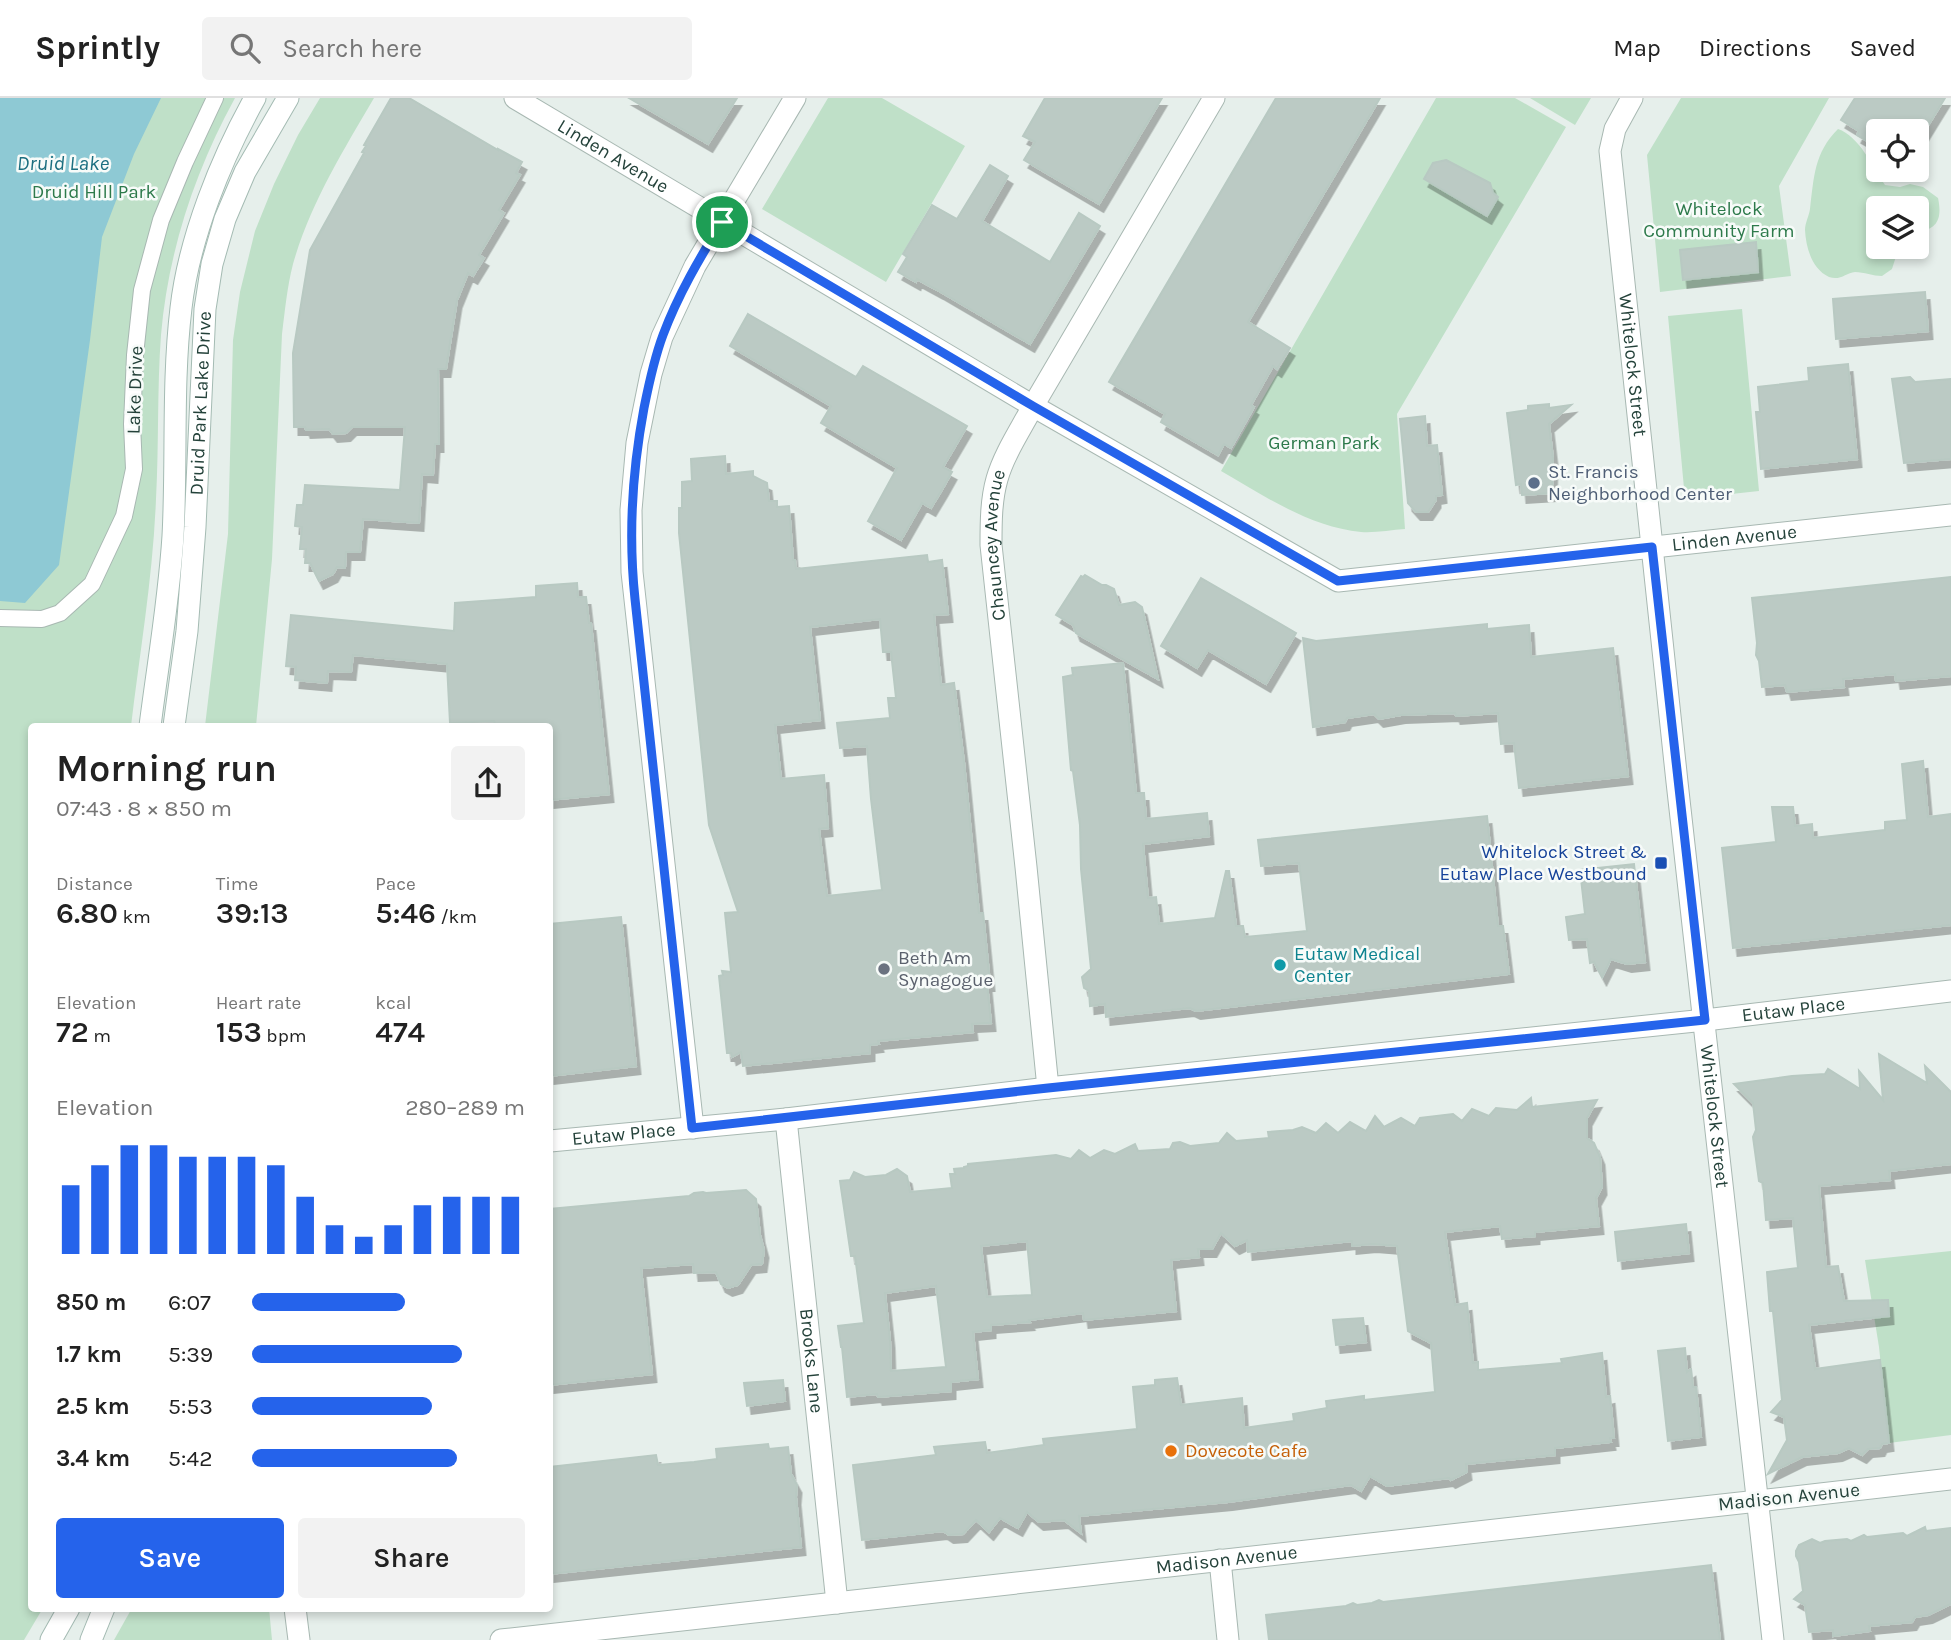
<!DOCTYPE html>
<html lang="en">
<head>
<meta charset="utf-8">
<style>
	:root { --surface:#fff; --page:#f2f2f2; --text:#222; --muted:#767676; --line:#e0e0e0; --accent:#2563eb }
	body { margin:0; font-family:Karla,sans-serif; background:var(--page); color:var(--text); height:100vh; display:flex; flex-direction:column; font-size:26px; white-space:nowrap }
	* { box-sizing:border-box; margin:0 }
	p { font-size:23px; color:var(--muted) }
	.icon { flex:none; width:38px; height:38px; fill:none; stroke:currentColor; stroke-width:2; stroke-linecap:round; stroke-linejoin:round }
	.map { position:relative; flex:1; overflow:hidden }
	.side { position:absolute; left:28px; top:625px; width:525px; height:889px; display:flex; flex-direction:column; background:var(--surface); border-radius:7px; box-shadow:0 4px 10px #0003 }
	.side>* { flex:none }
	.tools { position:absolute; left:1866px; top:21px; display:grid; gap:14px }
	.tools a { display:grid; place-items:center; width:63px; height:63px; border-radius:7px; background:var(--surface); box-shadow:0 4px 10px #0003; font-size:35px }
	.pin { position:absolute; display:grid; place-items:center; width:60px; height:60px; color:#fff; margin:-30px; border:4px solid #fff; border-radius:50%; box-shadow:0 2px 7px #0007 }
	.round { display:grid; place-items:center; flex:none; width:74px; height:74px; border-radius:7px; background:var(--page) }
	.headline { display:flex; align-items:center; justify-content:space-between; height:119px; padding:0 28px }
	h1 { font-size:38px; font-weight:600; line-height:52px }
	.stats { display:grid; grid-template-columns:repeat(3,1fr); gap:10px; height:119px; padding:7px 28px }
	.stats div { display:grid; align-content:center }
	.stats b { font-size:30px; font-weight:600 }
	.stats small { font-size:19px; font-weight:400 }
	.stats p { font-size:19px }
	.chart { height:196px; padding:14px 28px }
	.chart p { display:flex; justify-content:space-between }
	.chart svg { width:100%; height:126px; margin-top:7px; stroke:var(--accent); stroke-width:6 }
	.primary-button { display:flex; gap:14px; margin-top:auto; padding:14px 28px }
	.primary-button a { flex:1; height:80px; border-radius:7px; background:var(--accent); color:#fff; font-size:28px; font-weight:600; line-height:80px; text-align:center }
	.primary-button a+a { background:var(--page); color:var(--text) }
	ul { padding:0 28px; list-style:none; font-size:23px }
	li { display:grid; grid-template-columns:112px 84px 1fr; align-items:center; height:52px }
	li i { height:18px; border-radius:9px; background:var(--accent) }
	header { display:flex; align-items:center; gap:42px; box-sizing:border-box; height:98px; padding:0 35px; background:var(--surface); border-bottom:2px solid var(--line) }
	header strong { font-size:33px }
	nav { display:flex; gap:38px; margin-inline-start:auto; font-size:24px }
	.search { width:490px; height:63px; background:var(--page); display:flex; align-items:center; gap:18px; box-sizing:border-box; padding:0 24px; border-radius:7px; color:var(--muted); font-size:26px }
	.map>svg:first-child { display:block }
</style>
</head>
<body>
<header>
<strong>Sprintly</strong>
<div class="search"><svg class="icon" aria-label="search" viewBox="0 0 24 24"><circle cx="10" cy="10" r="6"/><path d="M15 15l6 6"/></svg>Search here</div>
<nav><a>Map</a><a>Directions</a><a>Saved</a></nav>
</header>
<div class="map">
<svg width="1951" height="1542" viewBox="0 0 1951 1542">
	<defs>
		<filter id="shadow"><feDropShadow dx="4.5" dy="8" stdDeviation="0" flood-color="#0004"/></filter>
	</defs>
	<rect width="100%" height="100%" fill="#e6efeb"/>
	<path fill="#bfe0c8" d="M0,0H235C195,73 168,154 161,237C157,291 159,347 156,401C153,478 140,553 131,628H32V1510H43L24,1542H0Z
		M320,0H374C343,53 310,106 293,166C287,189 285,213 282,236L272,461L256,628H205L228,436L233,242L240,194L255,133L274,86L298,37Z
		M828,0H882L965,48L886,184L762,111Z
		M1436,0H1515L1566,29L1397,316L1405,431C1391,432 1375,435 1361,434C1310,429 1264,398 1221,373Z
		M1530,0H1591L1575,27Z
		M1681,0H1829L1779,88L1791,178L1660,194L1647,57Z
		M1838,31C1859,38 1873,69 1885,87L1900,89L1910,86L1923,89L1938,100C1942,119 1939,132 1916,134V110H1878V149H1899L1892,171L1882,178C1873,178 1864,174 1855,174C1846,175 1840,183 1829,179C1812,171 1806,150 1805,132C1805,125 1809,118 1810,111C1814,79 1814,55 1838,31Z
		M1742,211L1759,393L1685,401L1668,218Z
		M1951,1153V1337L1889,1345L1879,1249L1865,1162Z
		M132,1510H269L272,1542H114Z"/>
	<path fill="#8ec9d4" d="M0,0H161L134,56L102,139L90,242L59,467L25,505L0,503Z"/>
	<path fill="#bbcac4" stroke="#b8c9c2" stroke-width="2" fill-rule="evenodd" filter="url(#shadow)" d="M391,0H409L498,52V51L522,64L516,75L520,77L499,112L504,115L479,157L484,160L473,178L468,175L457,202L446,271H438L439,346H435L433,377L422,376L419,425L363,421L360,454H346L345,470L337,469L333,476L319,483L310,465H305L306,451H300L302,429L295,428L297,407H303L305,387L400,392L405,329H352L346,335L333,336L329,331L306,332L305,329H294L293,255L310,152L364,55L362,54L366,48L364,47Z
		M629,0H737L708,46Z
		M1045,0H1162L1099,106L1024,62L1035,44L1023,38Z
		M1276,0H1380L1248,224L1290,250L1277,271L1273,268L1251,307L1254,309L1231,350L1224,346L1218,357L1161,324L1165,316L1109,284Z
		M1855,0H1945L1916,47V33H1878V49L1857,37L1859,33L1841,22Z
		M1446,62L1490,85L1493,95L1498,99L1487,118L1424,81L1433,65Z
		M990,67L1008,78L982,123L1050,164L1079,115L1100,128L1030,246L939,193L917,181L916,184L898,174L907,159L903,156L932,107L957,121Z
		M1756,144L1758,174L1683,182L1680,152Z
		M1925,194L1928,233L1836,241L1833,201Z
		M748,216L856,279L863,268L967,328L943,369L952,374L943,390L931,410L922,405L901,442L868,423L897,370L821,325L831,308L730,248Z
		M1848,266L1857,361L1761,371L1756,314H1760L1758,289L1809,283L1808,270Z
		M1910,279L1915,284L1951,281V361L1904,365L1892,281Z
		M1549,306V310L1571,307L1549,326L1553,360L1552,395L1522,397L1521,386L1516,387L1507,315L1528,312V308Z
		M1425,318L1427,348L1437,347L1442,397L1436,398V402L1428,414H1416L1408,405L1400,321Z
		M725,358L726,376L753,373V378L767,385L769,403H777V409L789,408L793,462H795L796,471L927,457L928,464L942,462L948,516L934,517L937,549L941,587L954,585L964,664L979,815H983L990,885H987L991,925L972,926L973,934L878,943L879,946L870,947V955L743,968L741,954L732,959L731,955H727L719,878L723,877L722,873L731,874L725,815L738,814L709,727L679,435V410H682V384L692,383L691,361ZM880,521L883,554H891L896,600H888L890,620L837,625L840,650L867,648L871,701L882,792L827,798L819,731L828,730L824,677L781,681L775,627L820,622L810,529Z
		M1085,477L1102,487H1106L1114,491L1119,507L1135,504L1142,509L1158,581L1076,535L1073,527L1056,517L1081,478L1083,479Z
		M1951,479V578L1896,583L1895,576L1843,581L1844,589L1787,594L1785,587L1762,589L1759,563L1756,557L1757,545L1752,500Z
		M1201,480L1296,535L1266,586L1208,552L1197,570L1161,548Z
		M577,485L578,499H586L589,525H591L609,696L550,702V628H495L494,623L450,625L447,566L353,557L351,574L328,573L327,585L295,582L296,569L286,568L291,517L454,533L455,505L536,499V488Z
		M1487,526V531L1529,527L1531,559L1613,550L1628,678L1519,690L1514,645L1501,646L1498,615L1456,618L1455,615L1401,617L1379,621L1374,616L1347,620L1345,624L1313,629L1303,540L1316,543Z
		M1123,565L1136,695H1144L1146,721L1207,715L1209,738L1143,746L1148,800L1156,799L1159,826L1215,820L1226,773H1229L1236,828H1243L1245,839L1307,833L1299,765L1261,768L1258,742L1487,718L1498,828H1503L1509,876L1196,913L1190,910L1106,919L1105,906L1090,908L1089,893L1084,890L1082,879L1091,871L1081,771L1080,727L1073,673L1071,672L1063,579L1073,577L1072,570Z
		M1923,663L1928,719L1951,716V827L1733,850L1722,750L1776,744L1772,709H1793L1795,728L1812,726L1813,740L1885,732V724L1907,722L1902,666Z
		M1634,766L1645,864L1627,866L1611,861L1602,879L1594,864L1590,865L1587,841L1569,842L1566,819L1585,816L1580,772Z
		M621,819L636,968L550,978V826Z
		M1879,956L1927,985L1925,968L1951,994V1066L1889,1073L1890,1082L1819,1088L1826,1169L1838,1168L1844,1203L1888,1202L1889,1218L1809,1227L1815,1271L1880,1262L1889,1345L1882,1346L1880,1350L1868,1351L1862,1357L1849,1350L1838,1355L1802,1359L1768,1376L1787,1342L1784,1319L1771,1314L1782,1302L1773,1213H1770L1767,1174L1798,1170L1793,1120L1766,1122L1763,1085L1759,1083L1753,1039L1756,1032L1753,1005L1734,986L1792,978L1825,976L1828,971L1860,991L1859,973L1883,1002Z
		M1531,1000L1532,1009L1597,1002L1587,1020V1040L1594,1045L1600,1059L1602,1089L1596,1100L1599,1128L1535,1134V1138L1502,1141L1500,1128L1445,1134L1455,1207L1467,1205L1473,1265L1478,1264V1272L1562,1265L1561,1261L1602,1255L1606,1299L1610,1298L1614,1340H1610L1611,1344L1555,1350V1357L1466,1366L1467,1374L1451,1382L1449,1380L1387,1388L1370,1378L1361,1393L1351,1387L1228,1404L1079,1418L1081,1435L1064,1422L1039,1424L1027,1414L1018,1430L1000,1420L989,1434L976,1422L963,1436L949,1437L943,1433L862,1442L853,1367L936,1357L934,1349L985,1344L987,1355L1044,1347L1043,1341L1137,1331L1133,1289L1155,1287V1282L1177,1280L1181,1307L1242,1300L1244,1330L1294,1323L1293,1316L1327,1310L1326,1303L1364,1298V1302L1435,1294L1431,1245L1408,1233L1397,1148L1372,1146L1352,1148V1143L1248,1154L1247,1142L1235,1148L1221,1135L1212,1151H1198L1199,1159L1171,1162L1176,1213L1084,1222L1083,1215L1029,1222L1030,1224L991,1227V1232L973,1234L978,1281L951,1284V1293L878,1299L877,1296L847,1299L842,1249H841L838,1228L864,1225L855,1158H851L840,1083L850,1082L854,1074L865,1079L886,1077L897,1071L907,1078L910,1094L952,1090L950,1076H955L954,1071L964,1070V1069L968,1068V1066L1056,1057L1071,1061L1079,1052L1090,1060L1104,1052L1115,1056L1135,1046L1138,1053L1170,1051L1173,1045L1180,1044L1190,1048L1219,1045L1227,1035L1236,1043L1269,1040L1268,1034L1293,1032L1302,1029L1316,1035L1326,1025L1338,1035L1350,1024L1366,1033L1375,1018L1384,1029L1401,1020L1415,1028L1420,1020L1453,1016L1462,1023L1472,1011L1489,1018L1496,1010L1517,1012ZM1027,1143L1032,1197L987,1199L981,1148ZM936,1188L946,1269L891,1273L890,1242L885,1195Z
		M746,1092L756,1101L760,1137L764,1152L762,1166L751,1167L738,1187L728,1190L721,1186L716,1174L694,1175L693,1166L641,1170L652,1276L550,1287V1111L689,1098L694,1095L703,1094L706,1095Z
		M1686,1126L1689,1155L1618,1163L1615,1134Z
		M1363,1220L1366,1244L1336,1247L1333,1222Z
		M1685,1250L1687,1274L1691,1271L1693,1289H1696L1701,1339L1668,1343L1658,1253Z
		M783,1282L785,1303L747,1308L744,1285Z
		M768,1346L769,1351L788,1349L791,1376L797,1387L796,1399L801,1449L550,1476V1369L656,1357L658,1367L694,1364L717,1361L716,1351Z
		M1925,1429L1926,1433L1951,1430V1506L1928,1517L1915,1519L1912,1524L1869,1528L1870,1533L1833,1538V1532L1809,1534L1805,1507L1794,1501L1803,1493L1799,1464L1796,1458V1453L1799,1447L1812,1441L1820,1445L1825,1443L1847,1441L1851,1443L1864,1437L1867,1439L1903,1435L1907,1438Z
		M1711,1467L1720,1542H1269L1266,1517L1346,1508L1353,1505L1357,1507L1372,1505L1379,1502L1383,1504Z"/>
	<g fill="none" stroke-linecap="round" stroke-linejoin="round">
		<defs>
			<path id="pedestrian" d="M0,520L42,521L60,515L92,486L124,418L134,371L132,326L135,257L142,192L161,122L185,64L215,0"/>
			<g id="minor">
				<path id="s1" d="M515,0L1033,308L1338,483L1951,417"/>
				<path id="s2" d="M1048,990L1026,769L991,447C991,425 991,402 997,381C1004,356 1021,331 1033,308L1214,0"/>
				<path id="s3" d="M786,1021L837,1505"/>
				<path d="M693,1030L632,474L631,412L637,345L651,276L662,239L695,168L795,0"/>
				<path id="s4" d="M550,1043L786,1021L1048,990L1705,922"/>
				<path d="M1220,1462L1228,1542"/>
				<path d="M295,1510L299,1542"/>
				<path id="s5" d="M501,1542L1758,1403"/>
			</g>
			<g id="tertiary">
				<path id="s6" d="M1632,0L1615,31L1610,53L1677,684L1773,1542"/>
				<path id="s7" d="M1705,922L1951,893"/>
				<path d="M1758,1403L1951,1381"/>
			</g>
			<g id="secondary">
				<path d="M150,628C158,565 169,502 173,438C177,362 172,286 181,210C189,140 221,61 255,0"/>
				<path id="s8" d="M174,628L187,533L195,429L205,211L212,166L225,121L245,74L288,0"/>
				<path d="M51,1542L69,1510"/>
				<path d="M91,1542L104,1510"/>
			</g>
		</defs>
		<use href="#pedestrian" stroke="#a8b8b2" stroke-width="18"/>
		<use href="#minor" stroke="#a8b8b2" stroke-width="23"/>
		<use href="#tertiary" stroke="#a8b8b2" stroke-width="23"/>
		<use href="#secondary" stroke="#a4bbb3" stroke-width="23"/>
		<use href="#pedestrian" stroke="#fff" stroke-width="16"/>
		<use href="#minor" stroke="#fff" stroke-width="21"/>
		<use href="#tertiary" stroke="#fff" stroke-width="21"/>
		<use href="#secondary" stroke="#fff" stroke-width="21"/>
	</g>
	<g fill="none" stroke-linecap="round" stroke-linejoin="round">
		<defs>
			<path id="route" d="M722,124L1033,308L1338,483L1652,449L1705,922L1048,990L692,1030L635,501C628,435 632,374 644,310C649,285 654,261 663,237C678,197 699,161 722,124Z"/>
		</defs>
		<use href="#route" stroke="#fff" stroke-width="14"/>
		<use href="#route" stroke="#2563eb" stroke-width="9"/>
	</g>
	<circle fill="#5c6f8a" stroke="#f7fbf9" stroke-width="2.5" cx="1534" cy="385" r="7"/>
	<rect fill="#1a4fb4" stroke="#f7fbf9" stroke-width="2.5" x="1654" y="758" width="14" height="14" rx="3.5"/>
	<circle fill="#0f9aa8" stroke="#f7fbf9" stroke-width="2.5" cx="1280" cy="867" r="7"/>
	<circle fill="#6b7280" stroke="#f7fbf9" stroke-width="2.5" cx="884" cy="871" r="7"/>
	<circle fill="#e8710a" stroke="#f7fbf9" stroke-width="2.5" cx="1171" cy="1353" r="7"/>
	<g text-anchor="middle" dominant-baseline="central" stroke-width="5" stroke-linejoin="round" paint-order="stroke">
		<g font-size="19" fill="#24423a" stroke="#f7fbf9">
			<text stroke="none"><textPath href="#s1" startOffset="114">Linden Avenue</textPath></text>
			<text stroke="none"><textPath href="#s6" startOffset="273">Whitelock Street</textPath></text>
			<text transform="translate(135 292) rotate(-88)">Lake Drive</text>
			<text stroke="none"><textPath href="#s8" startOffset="324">Druid Park Lake Drive</textPath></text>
			<text stroke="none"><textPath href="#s1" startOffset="1353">Linden Avenue</textPath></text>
			<text stroke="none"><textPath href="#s2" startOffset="546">Chauncey Avenue</textPath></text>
			<text stroke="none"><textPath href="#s7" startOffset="89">Eutaw Place</textPath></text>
			<text stroke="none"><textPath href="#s6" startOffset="1029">Whitelock Street</textPath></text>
			<text stroke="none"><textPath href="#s4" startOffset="74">Eutaw Place</textPath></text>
			<text stroke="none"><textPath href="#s3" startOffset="243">Brooks Lane</textPath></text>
			<text transform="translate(1789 1399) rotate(-6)">Madison Avenue</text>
			<text stroke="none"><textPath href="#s5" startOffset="730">Madison Avenue</textPath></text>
		</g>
		<g font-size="19" fill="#2d7a4b" stroke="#f7fbf9">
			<text x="94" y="94">Druid Hill Park</text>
			<text x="1719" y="111">Whitelock<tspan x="1719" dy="22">Community Farm</tspan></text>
			<text x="1324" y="345">German Park</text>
		</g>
		<g font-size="19" fill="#4e5e75" stroke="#f7fbf9" text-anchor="start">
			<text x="1548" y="374">St. Francis<tspan x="1548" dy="22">Neighborhood Center</tspan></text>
		</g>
		<g font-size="19" fill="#164399" stroke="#f7fbf9" text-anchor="end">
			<text x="1647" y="754">Whitelock Street &amp;<tspan x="1647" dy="22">Eutaw Place Westbound</tspan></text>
		</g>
		<g font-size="19" fill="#0d838f" stroke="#f7fbf9" text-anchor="start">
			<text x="1294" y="856">Eutaw Medical<tspan x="1294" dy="22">Center</tspan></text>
		</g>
		<g font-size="19" fill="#5b616d" stroke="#f7fbf9" text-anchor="start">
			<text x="898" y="860">Beth Am<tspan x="898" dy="22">Synagogue</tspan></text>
		</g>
		<g font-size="19" fill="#c56008" stroke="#f7fbf9" text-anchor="start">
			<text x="1185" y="1353">Dovecote Cafe</text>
		</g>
		<g font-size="21" font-style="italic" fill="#1c6f80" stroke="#f7fbf9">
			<text x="63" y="65">Druid Lake</text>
		</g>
	</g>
</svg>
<div class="tools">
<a><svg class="icon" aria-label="locate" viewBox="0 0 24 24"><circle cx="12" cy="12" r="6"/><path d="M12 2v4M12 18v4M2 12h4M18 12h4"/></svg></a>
<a><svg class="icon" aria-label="layers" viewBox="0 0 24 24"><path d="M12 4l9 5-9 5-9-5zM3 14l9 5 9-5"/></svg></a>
</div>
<div class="pin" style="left:722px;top:124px;background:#1e9e55"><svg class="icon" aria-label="arrive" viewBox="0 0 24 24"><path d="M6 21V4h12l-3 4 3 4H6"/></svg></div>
<section class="side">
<div class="headline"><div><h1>Morning run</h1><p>07:43 · 8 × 850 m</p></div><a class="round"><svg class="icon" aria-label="share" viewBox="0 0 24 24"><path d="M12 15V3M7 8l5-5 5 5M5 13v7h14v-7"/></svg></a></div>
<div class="stats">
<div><p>Distance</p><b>6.80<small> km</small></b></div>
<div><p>Time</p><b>39:13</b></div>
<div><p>Pace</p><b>5:46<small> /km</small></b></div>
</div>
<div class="stats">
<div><p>Elevation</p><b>72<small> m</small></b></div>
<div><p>Heart rate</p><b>153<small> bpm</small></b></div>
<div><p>kcal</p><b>474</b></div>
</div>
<div class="chart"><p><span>Elevation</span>280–289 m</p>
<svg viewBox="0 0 160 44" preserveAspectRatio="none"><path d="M5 44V20M15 44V13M25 44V6M35 44V6M45 44V10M55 44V10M65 44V10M75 44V13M85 44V24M95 44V34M105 44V38M115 44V34M125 44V27M135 44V24M145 44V24M155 44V24"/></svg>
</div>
<ul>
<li><b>850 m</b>6:07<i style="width:56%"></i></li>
<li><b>1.7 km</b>5:39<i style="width:77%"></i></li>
<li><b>2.5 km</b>5:53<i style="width:66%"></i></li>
<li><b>3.4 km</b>5:42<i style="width:75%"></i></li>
</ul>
<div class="primary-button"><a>Save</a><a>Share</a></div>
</section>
</div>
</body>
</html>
